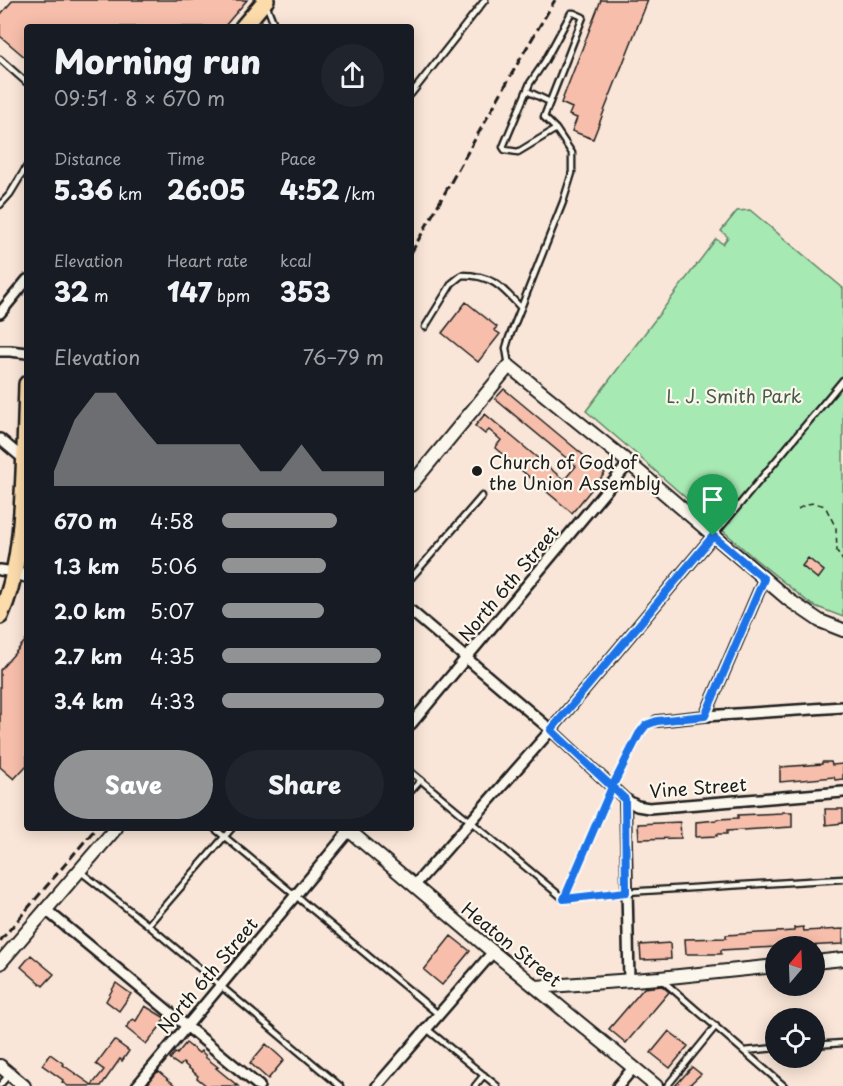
<!DOCTYPE html>
<html lang="en">
<head>
<meta charset="utf-8">
<style>
	:root { --surface:#171b24; --page:#20242c; --text:#f1f3f6; --muted:#9ea1a6; --accent:#919294 }
	body { margin:0; font-family:"Playpen Sans",sans-serif; background:var(--page); color:var(--text); height:100vh; display:flex; flex-direction:column; font-size:22px; white-space:nowrap }
	* { box-sizing:border-box; margin:0 }
	p { font-size:20px; color:var(--muted) }
	.icon { flex:none; width:33px; height:33px; fill:none; stroke:currentColor; stroke-width:2; stroke-linecap:round; stroke-linejoin:round }
	.map { position:relative; flex:1; overflow:hidden }
	.panel { position:absolute; left:24px; top:24px; width:390px; height:807px; display:flex; flex-direction:column; background:var(--surface); border-radius:6px; box-shadow:0 3px 15px #0003 }
	.panel>* { flex:none }
	.needle { width:39px; rotate:19deg }
	.controls { position:absolute; left:765px; top:936px; display:grid; gap:12px }
	.controls a { display:grid; place-items:center; width:60px; height:60px; border-radius:50%; background:var(--surface); box-shadow:0 3px 15px #0003; font-size:30px }
	.pin { position:absolute; display:grid; place-items:center; width:51px; height:51px; color:#fff; margin:-62px -26px; border-radius:50% 50% 50% 0; rotate:-45deg; box-shadow:0 0 6px #0007 }
	.pin .icon { rotate:45deg }
	.round { display:grid; place-items:center; flex:none; width:63px; height:63px; border-radius:32px; background:var(--page) }
	.headline { display:flex; align-items:center; justify-content:space-between; height:102px; padding:0 30px }
	h1 { font-size:33px; font-weight:800; line-height:45px }
	.stats { display:grid; grid-template-columns:repeat(3,1fr); gap:9px; height:102px; padding:6px 30px }
	.stats div { display:grid; align-content:center }
	.stats b { font-size:26px; font-weight:800 }
	.stats small { font-size:16px; font-weight:400 }
	.stats p { font-size:16px }
	.chart { height:168px; padding:12px 30px }
	.chart p { display:flex; justify-content:space-between }
	.chart svg { width:100%; height:108px; margin-top:6px; fill:var(--accent); opacity:.7 }
	.button { display:flex; gap:12px; margin-top:auto; padding:12px 30px }
	.button a { flex:1; height:69px; border-radius:36px; background:var(--accent); color:#fff; font-size:24px; font-weight:800; line-height:69px; text-align:center }
	.button a+a { background:var(--page); color:var(--text) }
	ul { padding:0 30px; list-style:none; font-size:20px }
	li { display:grid; grid-template-columns:96px 72px 1fr; align-items:center; height:45px }
	li i { height:15px; border-radius:8px; background:var(--accent) }
	.map>svg:first-child { display:block }
</style>
</head>
<body>
<div class="map">
<svg width="843" height="1086" viewBox="0 0 843 1086">
	<rect width="100%" height="100%" fill="#fae6d8"/>
	<filter id="ink" filterUnits="userSpaceOnUse"><feTurbulence type="fractalNoise" baseFrequency=".0167" numOctaves="2"/><feDisplacementMap in="SourceGraphic" scale="12" xChannelSelector="R" yChannelSelector="G"/><feConvolveMatrix kernelMatrix="1 2 1 2 8 2 1 2 1" color-interpolation-filters="sRGB"/></filter>
	<g filter="url(#ink)">
		<path fill="#a7e9b3" stroke="#628268" stroke-width="1.5" d="M750,210L843,288V617L812,605L755,559L635,453L586,411L716,239L723,244L728,237L721,231L737,211Z"/>
		<path fill="#f7bfab" stroke="#1c1c1c" stroke-width="1.5" d="M13,0H247L224,27H27V59L0,36V15Z
			M601,0H648L593,139L572,131L577,118L569,115L572,108L561,103Z
			M466,302L497,327L494,330L500,334L478,362L442,333Z
			M504,389L605,473L572,513L495,448L501,440L489,430L485,434L475,426L485,414L564,480L576,466L495,399Z
			M808,558L824,571L818,579L802,566Z
			M27,639V765L14,779L0,767V670Z
			M822,762H831L832,765L843,764V779L835,780L834,777L780,782V767L822,764Z
			M825,809H843V823L826,825Z
			M782,812H792V827L727,831V834H717V836L696,837V822L717,820V819L738,818V815L782,813Z
			M680,822L681,838L639,839L638,824Z
			M803,927L804,931L843,929V944L805,946V942L780,944V946L776,947L721,950V954H686L685,939L726,938V935L794,931V928Z
			M451,936L470,951L442,985L424,970Z
			M670,943L671,959L641,960L640,945Z
			M31,955L54,974L43,986L21,967Z
			M116,983L131,994L119,1011L106,1001Z
			M662,986L669,992L626,1043L609,1029L644,988Z
			M145,1006L165,1018L159,1028L146,1044L126,1028L133,1019L136,1021Z
			M669,1031L688,1046L670,1068L651,1053Z
			M114,1040L129,1051L122,1061L120,1059L101,1086H68L62,1082L63,1080L42,1065L50,1054L64,1064L63,1065L92,1085L104,1070L96,1064Z
			M186,1043L199,1053L201,1051L206,1056L205,1057L218,1067L216,1068L238,1086H207L197,1078L198,1076L183,1063L180,1066L170,1059L175,1053L177,1054Z
			M266,1044L284,1060L268,1079L250,1063Z
			M692,1067L701,1074L688,1086H675Z
			M158,1071L176,1086H146Z"/>
		<g fill="none" stroke-linecap="round" stroke-linejoin="round">
			<defs>
				<path id="service" d="M266,4L275,27
					M0,59L27,83
					M527,91L550,102
					M411,94L485,0
					M0,205L10,194L27,166
					M425,327L452,283L462,275C492,275 502,287 521,308
					M509,366L506,348L509,338L563,202L572,173V153L556,129L544,117L583,17L574,13H571L545,61L530,83L503,147L505,150L518,152L556,129
					M715,534L843,380
					M411,578L482,496
					M411,772L564,899L626,892L843,879
					M411,791L421,780
					M214,828L438,1014
					M81,872L148,925L340,1086
					M564,899L612,787L639,734L646,725L657,721
					M148,925L232,828
					M662,980L784,1086
					M427,1029L497,1086
					M814,1045L843,1043
					M744,1051L776,1048
					M0,1085L8,1076
					M475,1086L484,1075
					M667,1086L716,1026"/>
				<path id="minor" d="M0,313L27,280
					M0,351H10L27,353
					M0,439L26,461
					M0,570L14,572
					M411,611L551,730L625,799L637,806L649,808L843,792
					M705,716L764,579
					M657,721L705,716L843,707
					M411,724L629,463
					M625,799L629,980
					M414,886L551,730L713,536
					M45,909L259,1086
					M137,1086L349,831
					M377,1086L493,952
					M618,1086L634,1067"/>
				<path id="tertiary" d="M411,485L509,366L629,463L789,600L820,621L843,630
					M14,572L27,576
					M346,828L493,952L656,1086
					M814,962L843,959
					M0,963L116,828
					M536,987L660,978L776,966
					M0,1066L24,1086"/>
				<path id="trunk" d="M243,27L266,0
					M0,616C17,578 21,535 23,494C25,457 26,421 27,384"/>
			</defs>
			<use href="#service" stroke="#1c1c1c" stroke-width="9"/>
			<use href="#minor" stroke="#1c1c1c" stroke-width="14"/>
			<use href="#tertiary" stroke="#1c1c1c" stroke-width="16"/>
			<use href="#trunk" stroke="#1c1c1c" stroke-width="20"/>
			<path stroke="#1c1c1c" stroke-width="1.5" stroke-dasharray="6 4.5" stroke-linecap="butt" d="M798,509C809,502 813,502 825,506L836,528L837,551L843,561"/>
			<use href="#service" stroke="#fbf7ec" stroke-width="4.5"/>
			<use href="#minor" stroke="#fbf7ec" stroke-width="9"/>
			<use href="#tertiary" stroke="#fbf7ec" stroke-width="12"/>
			<use href="#trunk" stroke="#fddcac" stroke-width="15"/>
			<path stroke="#1c1c1c" stroke-width="3" stroke-dasharray="9 4.5" stroke-linecap="butt" d="M411,253L523,54L555,0
				M0,941L96,828"/>
		</g>
	</g>
	<g fill="none" stroke-linecap="round" stroke-linejoin="round" filter="url(#ink)">
		<defs>
			<path id="route" d="M713,536L551,730L625,799L626,892L564,899L612,787L639,734L646,725L657,721L705,716L764,579L713,536"/>
		</defs>
		<use href="#route" stroke="#fff" stroke-width="12"/>
		<use href="#route" stroke="#1a73e8" stroke-width="8"/>
	</g>
	<circle fill="#1c1c1c" stroke="#fbf7ec" stroke-width="2" cx="477" cy="471" r="6"/>
	<g text-anchor="middle" dominant-baseline="central" stroke-width="4.5" stroke-linejoin="round" paint-order="stroke">
		<g font-size="18" fill="#465a49" stroke="#fbf7ec">
			<text x="734" y="395">L. J. Smith Park</text>
		</g>
		<g font-size="18" fill="#1c1c1c" stroke="#fbf7ec" text-anchor="start">
			<text x="489" y="461">Church of God of<tspan x="489" dy="21">the Union Assembly</tspan></text>
		</g>
		<g font-size="18" fill="#1c1c1c" stroke="#fbf7ec">
			<text transform="translate(508 583) rotate(-50)">North 6th Street</text>
			<text transform="translate(698 787) rotate(-4)">Vine Street</text>
			<text transform="translate(512 944) rotate(39)">Heaton Street</text>
			<text transform="translate(207 975) rotate(-50)">North 6th Street</text>
		</g>
	</g>
</svg>
<div class="controls">
<a><svg class="needle" viewBox="-14 -14 28 28"><path d="M0-13l5 13h-10z" fill="#e53935"/><path d="M0 13l5-13h-10z" fill="#9ea1a6"/></svg></a>
<a><svg class="icon" aria-label="locate" viewBox="0 0 24 24"><circle cx="12" cy="12" r="6"/><path d="M12 2v4M12 18v4M2 12h4M18 12h4"/></svg></a>
</div>
<div class="pin" style="left:713px;top:536px;background:#1e9e55"><svg class="icon" aria-label="arrive" viewBox="0 0 24 24"><path d="M6 21V4h12l-3 4 3 4H6"/></svg></div>
<section class="panel">
<div class="headline"><div><h1>Morning run</h1><p>09:51 · 8 × 670 m</p></div><a class="round"><svg class="icon" aria-label="share" viewBox="0 0 24 24"><path d="M12 15V3M7 8l5-5 5 5M5 13v7h14v-7"/></svg></a></div>
<div class="stats">
<div><p>Distance</p><b>5.36<small> km</small></b></div>
<div><p>Time</p><b>26:05</b></div>
<div><p>Pace</p><b>4:52<small> /km</small></b></div>
</div>
<div class="stats">
<div><p>Elevation</p><b>32<small> m</small></b></div>
<div><p>Heart rate</p><b>147<small> bpm</small></b></div>
<div><p>kcal</p><b>353</b></div>
</div>
<div class="chart"><p><span>Elevation</span>76–79 m</p>
<svg viewBox="0 0 160 44" preserveAspectRatio="none"><path d="M0 44V38L10 17L20 6L30 6L40 17L50 27L60 27L70 27L80 27L90 27L100 38L110 38L120 27L130 38L140 38L150 38L160 38V44z"/></svg>
</div>
<ul>
<li><b>670 m</b>4:58<i style="width:71%"></i></li>
<li><b>1.3 km</b>5:06<i style="width:64%"></i></li>
<li><b>2.0 km</b>5:07<i style="width:63%"></i></li>
<li><b>2.7 km</b>4:35<i style="width:98%"></i></li>
<li><b>3.4 km</b>4:33<i style="width:100%"></i></li>
</ul>
<div class="button"><a>Save</a><a>Share</a></div>
</section>
</div>
</body>
</html>
